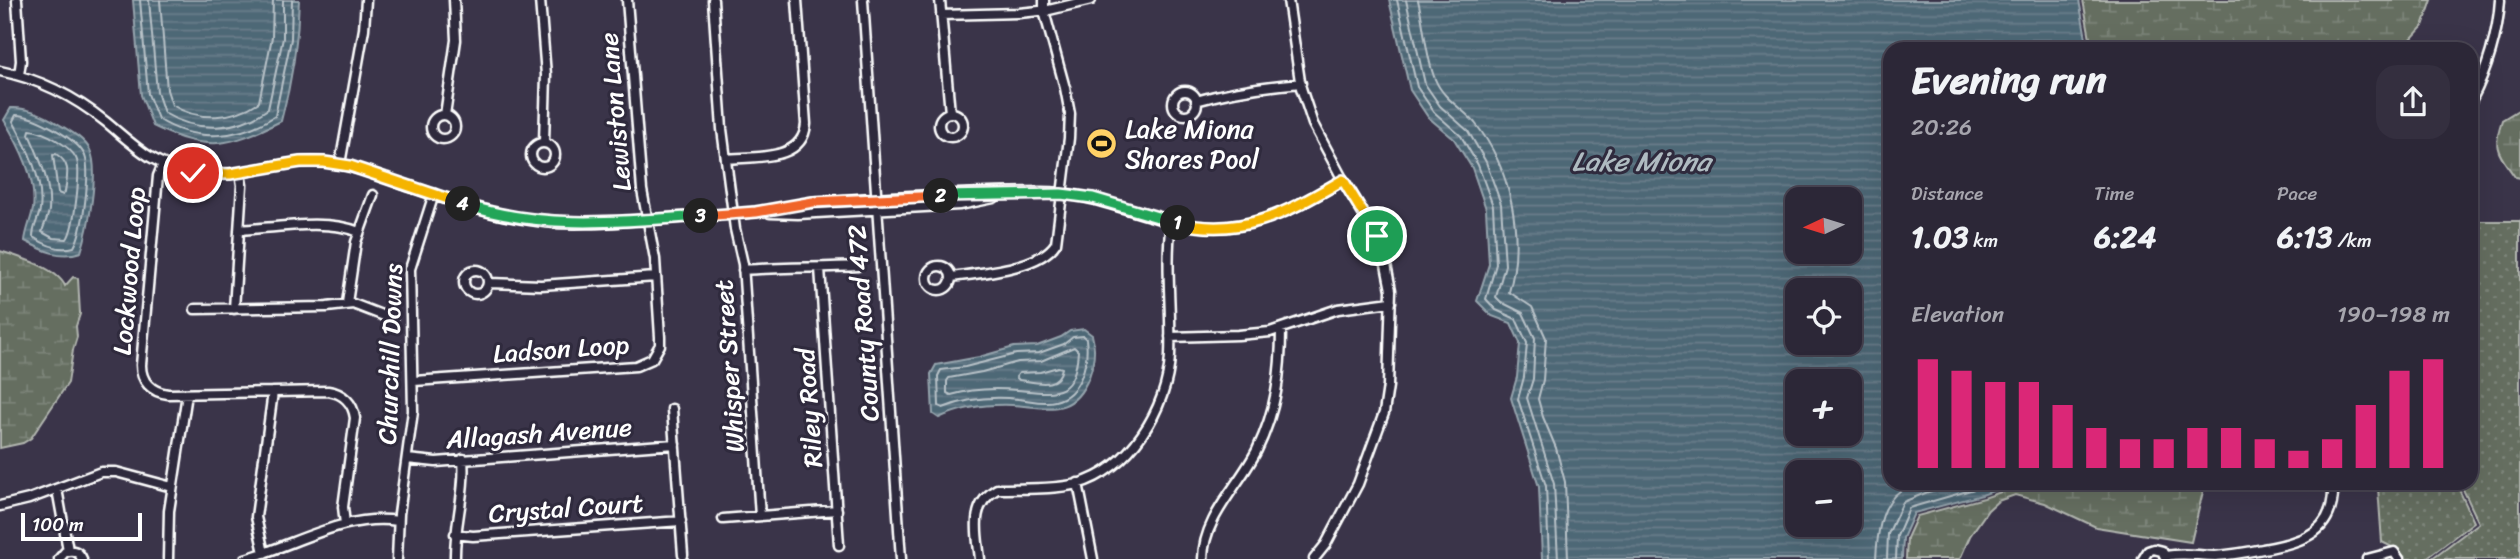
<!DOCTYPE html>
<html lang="en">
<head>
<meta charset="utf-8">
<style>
	:root { --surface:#2c2737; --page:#342f3f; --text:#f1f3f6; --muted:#a6a5ad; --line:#484452; --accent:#db2777 }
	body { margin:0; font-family:Sriracha,sans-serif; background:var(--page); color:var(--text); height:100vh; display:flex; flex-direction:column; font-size:26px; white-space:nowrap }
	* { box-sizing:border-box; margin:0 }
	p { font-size:23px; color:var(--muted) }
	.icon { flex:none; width:38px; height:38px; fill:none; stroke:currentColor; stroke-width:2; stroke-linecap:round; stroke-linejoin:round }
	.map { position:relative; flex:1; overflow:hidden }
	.sheet { position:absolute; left:1883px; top:42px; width:595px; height:448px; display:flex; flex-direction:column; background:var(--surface); border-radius:21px; box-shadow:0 7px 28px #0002,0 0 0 2px var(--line) }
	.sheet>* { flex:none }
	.needle { width:46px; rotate:266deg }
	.buttons { position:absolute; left:1785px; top:187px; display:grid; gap:14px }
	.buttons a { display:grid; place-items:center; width:77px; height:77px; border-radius:14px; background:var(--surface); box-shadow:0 7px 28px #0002,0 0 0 2px var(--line); font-size:35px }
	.scale { position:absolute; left:21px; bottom:18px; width:121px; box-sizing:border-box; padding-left:7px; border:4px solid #fff; border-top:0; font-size:19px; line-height:24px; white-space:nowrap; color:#fff; -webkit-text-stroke:5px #2f2a3d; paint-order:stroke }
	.pin { position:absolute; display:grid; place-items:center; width:60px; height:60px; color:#fff; margin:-30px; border:4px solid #fff; border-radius:50%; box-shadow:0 2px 7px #0007 }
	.km { position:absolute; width:35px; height:35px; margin:-18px; border-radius:50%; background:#222; color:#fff; font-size:19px; line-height:35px; text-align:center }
	.round { display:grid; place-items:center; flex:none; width:74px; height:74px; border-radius:21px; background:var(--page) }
	.overview { display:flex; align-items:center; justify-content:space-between; height:119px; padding:0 28px }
	h1 { font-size:38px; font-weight:700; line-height:52px }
	.stats { display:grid; grid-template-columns:repeat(3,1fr); gap:10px; height:119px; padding:7px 28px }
	.stats div { display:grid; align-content:center }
	.stats b { font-size:30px; font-weight:700 }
	.stats small { font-size:19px; font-weight:400 }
	.stats p { font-size:19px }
	.chart { height:196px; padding:14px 28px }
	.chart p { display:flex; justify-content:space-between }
	.chart svg { width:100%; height:126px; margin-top:7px; stroke:var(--accent); stroke-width:6 }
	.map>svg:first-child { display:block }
</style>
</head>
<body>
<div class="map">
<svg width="2520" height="559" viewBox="0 0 2520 559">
	<defs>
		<pattern id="green-dots" width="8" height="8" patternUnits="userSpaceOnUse" patternTransform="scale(1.75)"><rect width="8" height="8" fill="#656e61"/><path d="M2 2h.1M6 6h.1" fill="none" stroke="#7c8479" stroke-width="1.8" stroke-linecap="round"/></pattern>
		<pattern id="wetland-marsh" width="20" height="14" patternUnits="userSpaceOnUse" patternTransform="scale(1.75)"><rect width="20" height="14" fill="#656e61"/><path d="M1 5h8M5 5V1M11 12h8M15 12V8" fill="none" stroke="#7c8479"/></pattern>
		<pattern id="water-rules" width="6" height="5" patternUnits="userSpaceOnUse" patternTransform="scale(1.75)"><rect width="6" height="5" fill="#4e6776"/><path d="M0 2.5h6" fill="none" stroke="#697e8b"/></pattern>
	</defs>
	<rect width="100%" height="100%" fill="#3a3449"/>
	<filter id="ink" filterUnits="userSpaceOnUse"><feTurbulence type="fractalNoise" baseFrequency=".0143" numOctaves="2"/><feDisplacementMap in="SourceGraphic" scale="14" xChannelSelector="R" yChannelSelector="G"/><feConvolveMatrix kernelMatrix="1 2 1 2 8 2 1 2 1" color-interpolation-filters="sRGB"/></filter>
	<g filter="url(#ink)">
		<path fill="url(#green-dots)" stroke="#b2b6b0" stroke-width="2" d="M2471,221H2520V559H2431L2479,523L2460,483H2471Z
			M2374,483H2456L2474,522L2425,559H2403L2396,549L2382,542L2378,488Z"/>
		<path fill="url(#wetland-marsh)" stroke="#b2b6b0" stroke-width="2" d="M2083,0H2432L2423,26L2402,49H2092Z
			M2520,109V178L2515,177C2498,152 2492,150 2502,120Z
			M0,251C19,257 57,268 65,286L73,277L78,278L80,314L76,326L77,337L73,350L68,383L31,438L23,443L0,448Z
			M2026,483H2205L2191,542L2096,527L2045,503L2015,495L1998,501L1988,510L1970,536L1960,559H1906L1907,538L1917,516L1984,498Z"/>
		<path fill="url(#water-rules)" stroke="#95a4ad" stroke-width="2" fill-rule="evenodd" d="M133,0H299C298,42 292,81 281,121C229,147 206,152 153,126L141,95Z
			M1389,0H2079L2088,49H1890V483H2015L1982,495L1914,513L1903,538L1902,559H1542L1539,487L1511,398L1517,377L1520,343L1511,323L1492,316L1477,301L1489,264L1486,209L1472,168L1454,139L1428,117L1410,90ZM1797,200H1850V252H1797ZM1797,290H1850V343H1797ZM1797,382H1850V434H1797ZM1850,472V525H1797V472Z
			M11,108C26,107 44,115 57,123C68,130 84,138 90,150C100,170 88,231 81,252C60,259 44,251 25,241C26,230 31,220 33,209C37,179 19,145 4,120Z
			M1084,329L1092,335C1096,349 1094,363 1089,377C1072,418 1048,407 1012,405C986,404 963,407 939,418L933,414L931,374L936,365L979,357L1014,347L1037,346L1061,337L1070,331Z"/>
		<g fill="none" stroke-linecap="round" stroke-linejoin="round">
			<path stroke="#b8c2c8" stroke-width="2" d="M140,0L148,94L158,119C195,143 239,139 275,116L291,39L292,0
				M149,0L157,92L164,113C197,133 237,131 268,109L283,38V0
				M160,0L167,90L172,105C199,122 234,119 259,102L272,37L273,0
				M1397,0L1417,87L1434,112L1461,136L1478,165L1493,206L1496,264L1486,299L1496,310L1516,319L1527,343L1524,377L1518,399L1546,486L1549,559
				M1406,0L1425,84L1440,106L1468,131L1486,162L1501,204L1505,265L1496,297L1501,302L1523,313L1535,338L1533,379L1527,398L1554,484L1558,559
				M1418,0C1424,24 1426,58 1435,79C1443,99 1462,108 1475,123C1511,168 1525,237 1509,292L1532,307L1546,338L1543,380L1538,399L1543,417L1556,448L1565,482L1568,559
				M16,115C34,115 78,139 85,156C91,172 83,232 74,247C60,251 45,245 33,237C33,227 38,220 40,210C44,180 27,147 13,121Z
				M30,130C44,131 69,145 76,158C82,169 74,229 67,239L53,238L42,232C44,224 48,218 49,210C51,182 40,159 29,134Z
				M53,155L56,154C72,164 67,176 65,192L63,195L58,193Z
				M1083,336L1086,339C1089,362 1081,395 1055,401C1043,404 1030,400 1018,399C992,396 966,399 943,408L939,406L938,376L941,370L965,367L1016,354L1039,353L1064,344L1073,337Z
				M1074,347L1078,351C1075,399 1054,393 1017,390C996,388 971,389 951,395L947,393V381L949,378L982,372L1018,362L1041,361Z
				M1058,367L1062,368C1058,390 1036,382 1019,380L1016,377L1019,373L1040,372Z
				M1876,559C1877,538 1880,504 1900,491C1906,487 1914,485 1921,483
				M1887,559L1888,534L1903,502L1928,492L1965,483
				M1896,559L1897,536L1909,508L1995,483"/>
			<defs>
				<path id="minor" d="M17,0L21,61L19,75
					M540,0L546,75L544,142
					M713,0L722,129L735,229L743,264L760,516
					M863,0L901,559
					M940,0L950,113
					M1288,0L1301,88L1313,124L1343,180L1377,236L1384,255L1391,290L1388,386L1384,413L1358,484L1326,544L1314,559
					M941,15L1019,13L1049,10L1091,0
					M0,71C40,79 75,97 106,122C134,145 152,165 189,172C234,182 277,159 321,162C350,164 376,175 402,184C449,200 495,217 544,222C582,226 619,221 657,219C689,217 722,216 755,212C776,210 796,204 817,202C891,196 967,193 1042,192C1106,192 1163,232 1227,227C1271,223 1305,202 1343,180
					M1173 103a12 12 0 1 1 24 0a12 12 0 1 1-24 0Z
					M1196,101C1231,91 1265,86 1301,83
					M2471,101C2487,71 2498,34 2500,0
					M939 125a12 12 0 1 1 24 0a12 12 0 1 1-24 0Z
					M431 127a12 12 0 1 1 24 0a12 12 0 1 1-24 0Z
					M445,115L456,40L454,0
					M531 155a12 12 0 1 1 24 0a12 12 0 1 1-24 0Z
					M726,159C755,156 803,162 806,124L797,0
					M163,164L158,176L141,365C141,381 151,392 168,394L328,391C343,393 353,403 355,418L343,507L345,524
					M340,164L364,29L366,0
					M770,213L798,214L960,205L994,198
					M239,230C274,228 327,218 359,232
					M927 278a12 12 0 1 1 24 0a12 12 0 1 1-24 0Z
					M820,268L839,545
					M464 282a12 12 0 1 1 24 0a12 12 0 1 1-24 0Z
					M743,270C782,267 820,268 858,266
					M951,277C980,273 1040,269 1056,243L1069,138L1070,114L1065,88L1044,11V0
					M489,283L541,285L656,277
					M347,303L356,242L373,195
					M195,309L327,307L353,304L392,319
					M234,309L242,185L240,173
					M1170,337L1238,335L1270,332L1338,309L1391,302
					M414,381L636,366L652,359L660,345V337L655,259L642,190L627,0
					M672,409L683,555
					M407,459L436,462L675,444
					M1078,483L1093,559
					M57,489L68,550
					M0,506L29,499L101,472H116L172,487
					M723,519L837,510
					M455,534L473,536L681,521
					M264,553L256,517L273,392
					M2166,556C2183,552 2198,556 2215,556C2231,555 2248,552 2263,549C2304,542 2336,532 2333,483
					M59,559L65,552C72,549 79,551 82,559
					M168,559L169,511L187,394
					M245,559C295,545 345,513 398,521
					M397,559L399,514L413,411L410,269L434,194
					M455,559C454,525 466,492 463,459
					M980,559C977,532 969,505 997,489C1023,488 1052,490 1077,484C1129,470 1168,408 1170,356C1172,311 1165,266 1171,222
					M1203,559C1203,518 1239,486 1257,450C1276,411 1281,373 1281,330
					M2143,559L2148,551L2154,549L2162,551L2166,559
					M2367,559L2394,552L2399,559"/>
			</defs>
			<use href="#minor" stroke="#fff" stroke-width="13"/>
			<use href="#minor" stroke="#2f2a3d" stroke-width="8"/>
		</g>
	</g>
	<g fill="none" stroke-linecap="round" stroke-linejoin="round" filter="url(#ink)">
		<defs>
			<path id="split-1" d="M1178,223C1245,238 1287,212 1343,180L1377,236"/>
			<path id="split-2" d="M941,196L1061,194L1093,198L1178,223"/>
			<path id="split-3" d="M701,216L756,212L813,202L941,196"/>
			<path id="split-4" d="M463,204C541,230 620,222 701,216"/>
			<path id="split-5" d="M193,173L230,174L300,162H324L350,166L463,204"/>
		</defs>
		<use href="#split-1" stroke="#fff" stroke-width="14"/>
		<use href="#split-2" stroke="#fff" stroke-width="14"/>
		<use href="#split-3" stroke="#fff" stroke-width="14"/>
		<use href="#split-4" stroke="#fff" stroke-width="14"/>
		<use href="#split-5" stroke="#fff" stroke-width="14"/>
		<use href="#split-1" stroke="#f5b400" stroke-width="9"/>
		<use href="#split-2" stroke="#22a559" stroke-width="9"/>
		<use href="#split-3" stroke="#f0652b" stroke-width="9"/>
		<use href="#split-4" stroke="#22a559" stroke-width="9"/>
		<use href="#split-5" stroke="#f5b400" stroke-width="9"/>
	</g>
	<defs>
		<symbol id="stadium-disc" viewBox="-11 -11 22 22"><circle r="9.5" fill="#ffd166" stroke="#2f2a3d"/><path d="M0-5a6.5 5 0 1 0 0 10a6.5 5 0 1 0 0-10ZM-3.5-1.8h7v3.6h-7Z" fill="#111"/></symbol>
	</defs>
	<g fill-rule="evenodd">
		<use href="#stadium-disc" x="1084" y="126" width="35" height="35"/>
	</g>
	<g text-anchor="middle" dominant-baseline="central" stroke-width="6" stroke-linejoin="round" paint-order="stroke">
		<g font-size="26" fill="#fff" stroke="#2f2a3d">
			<text transform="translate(615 112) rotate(-95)">Lewiston Lane</text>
			<text transform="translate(129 271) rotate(-85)">Lockwood Loop</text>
			<text transform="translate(863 323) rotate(-94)">County Road 472</text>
			<text transform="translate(561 349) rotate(-4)">Ladson Loop</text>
			<text transform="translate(390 354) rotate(-88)">Churchill Downs</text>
			<text transform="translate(729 366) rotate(-94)">Whisper Street</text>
			<text transform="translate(809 408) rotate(-94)">Riley Road</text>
			<text transform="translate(539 433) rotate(-4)">Allagash Avenue</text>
			<text transform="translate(566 508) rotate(-4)">Crystal Court</text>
		</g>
		<g font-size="26" fill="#fff" stroke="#2f2a3d" text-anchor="start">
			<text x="1125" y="129">Lake Miona<tspan x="1125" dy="30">Shores Pool</tspan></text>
		</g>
		<g font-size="28" font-style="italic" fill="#afbbc1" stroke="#2f2a3d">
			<text x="1641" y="161">Lake Miona</text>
		</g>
	</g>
</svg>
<div class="buttons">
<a><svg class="needle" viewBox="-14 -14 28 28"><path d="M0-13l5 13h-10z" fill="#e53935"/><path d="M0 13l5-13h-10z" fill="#a6a5ad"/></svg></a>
<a><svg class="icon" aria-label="locate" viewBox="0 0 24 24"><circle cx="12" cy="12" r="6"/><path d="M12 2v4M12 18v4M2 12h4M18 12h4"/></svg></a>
<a>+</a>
<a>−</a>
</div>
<div class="scale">100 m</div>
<div class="pin" style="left:1377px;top:236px;background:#1e9e55"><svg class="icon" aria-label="arrive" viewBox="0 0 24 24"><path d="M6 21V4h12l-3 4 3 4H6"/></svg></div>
<div class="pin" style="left:193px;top:173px;background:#d93025"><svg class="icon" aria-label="check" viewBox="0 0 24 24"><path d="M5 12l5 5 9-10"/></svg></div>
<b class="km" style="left:1178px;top:223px">1</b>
<b class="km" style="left:941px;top:196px">2</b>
<b class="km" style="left:701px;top:216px">3</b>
<b class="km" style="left:463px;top:204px">4</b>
<section class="sheet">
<div class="overview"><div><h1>Evening run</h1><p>20:26</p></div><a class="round"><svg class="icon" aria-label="share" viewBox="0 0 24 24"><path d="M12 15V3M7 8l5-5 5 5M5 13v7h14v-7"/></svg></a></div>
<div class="stats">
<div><p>Distance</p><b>1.03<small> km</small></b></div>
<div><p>Time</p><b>6:24</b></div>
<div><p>Pace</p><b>6:13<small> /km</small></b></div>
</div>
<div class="chart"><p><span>Elevation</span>190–198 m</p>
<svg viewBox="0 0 160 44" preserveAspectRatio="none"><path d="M5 44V6M15 44V10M25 44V14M35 44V14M45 44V22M55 44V30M65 44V34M75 44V34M85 44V30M95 44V30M105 44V34M115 44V38M125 44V34M135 44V22M145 44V10M155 44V6"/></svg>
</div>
</section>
</div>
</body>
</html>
